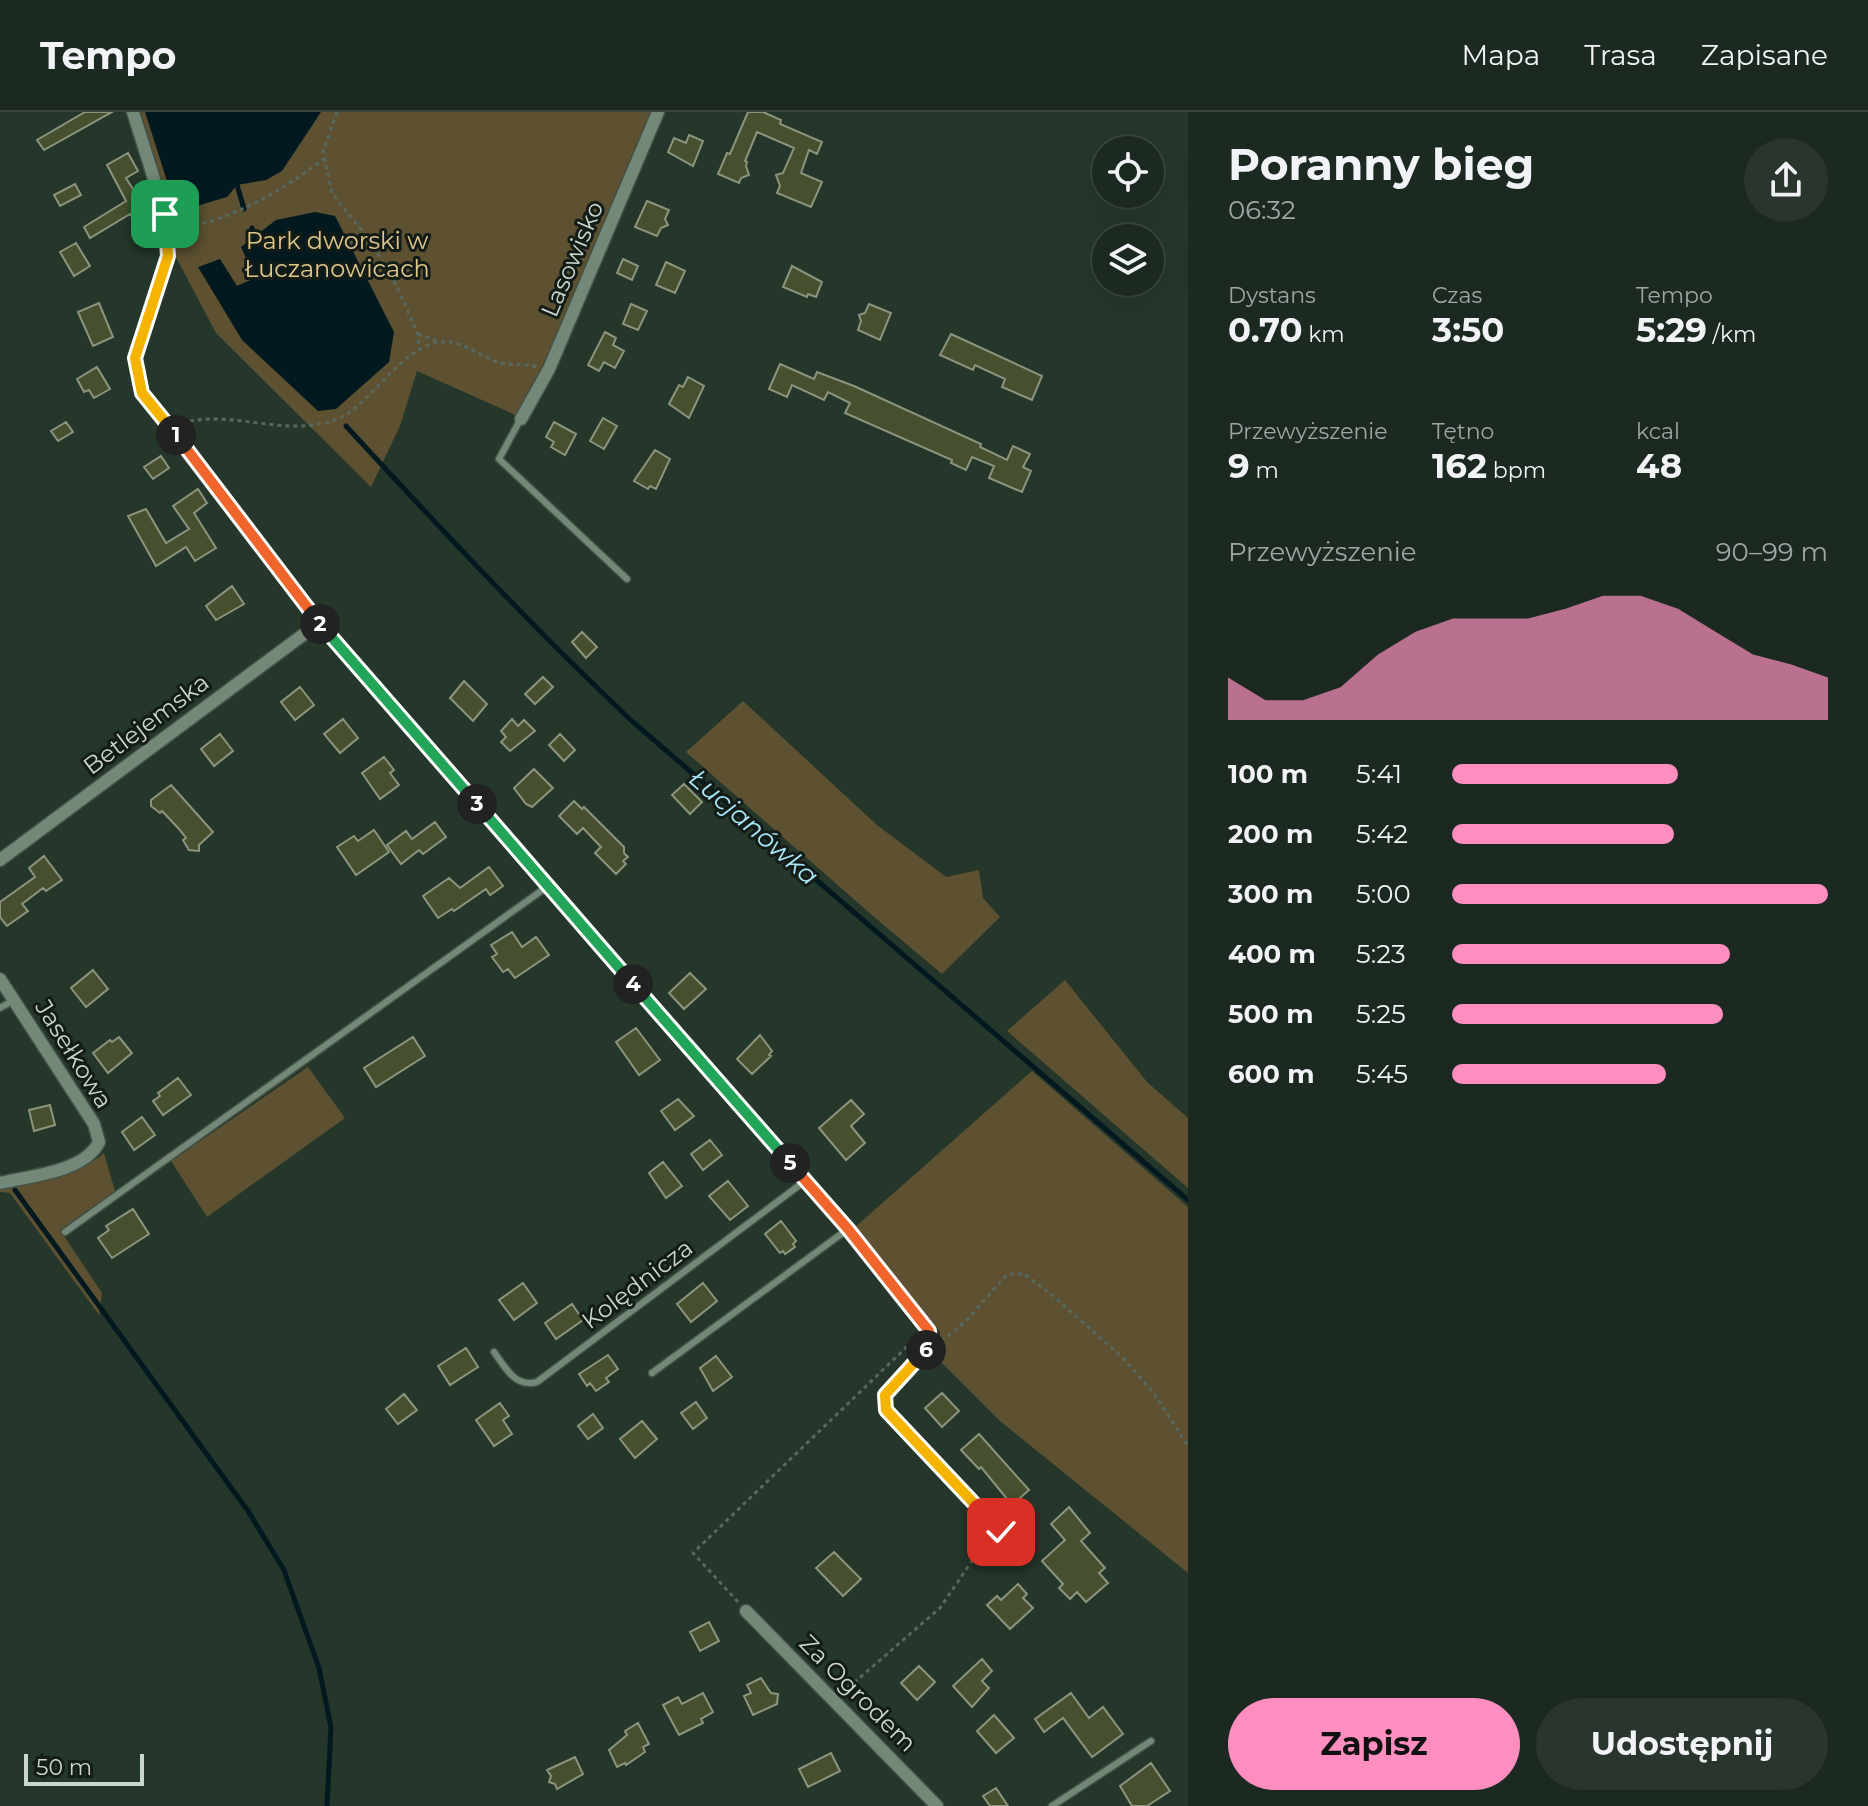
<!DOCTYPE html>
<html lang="pl">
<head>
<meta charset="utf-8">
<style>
	:root { --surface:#1c2920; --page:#29352d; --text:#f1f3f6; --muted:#a0a6a5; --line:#3a453e; --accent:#fd8ebf }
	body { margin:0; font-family:Montserrat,sans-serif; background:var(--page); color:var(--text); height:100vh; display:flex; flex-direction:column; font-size:30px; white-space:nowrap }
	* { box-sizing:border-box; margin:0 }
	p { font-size:26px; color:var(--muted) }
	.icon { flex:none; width:44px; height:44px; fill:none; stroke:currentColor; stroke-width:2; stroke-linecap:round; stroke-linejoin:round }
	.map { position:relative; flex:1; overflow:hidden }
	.details { display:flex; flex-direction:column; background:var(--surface); width:680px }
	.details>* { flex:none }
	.controls { position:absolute; left:1092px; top:24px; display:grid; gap:16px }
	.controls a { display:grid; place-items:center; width:72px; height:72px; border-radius:50%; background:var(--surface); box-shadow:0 8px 32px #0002,0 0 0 2px var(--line); font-size:40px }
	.scale { position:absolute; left:24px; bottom:20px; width:120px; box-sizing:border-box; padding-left:8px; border:4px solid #cbd6ce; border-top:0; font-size:22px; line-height:28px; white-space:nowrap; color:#cbd6ce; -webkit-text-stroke:6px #141c17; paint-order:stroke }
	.pin { position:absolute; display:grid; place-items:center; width:68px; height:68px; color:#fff; margin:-34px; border-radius:16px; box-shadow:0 4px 12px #0006 }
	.km { position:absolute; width:40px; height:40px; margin:-20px; border-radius:50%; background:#222; color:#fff; font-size:22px; line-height:40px; text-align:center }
	.round { display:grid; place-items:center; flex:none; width:84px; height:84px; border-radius:42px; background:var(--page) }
	.summary { display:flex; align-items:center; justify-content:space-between; height:136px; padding:0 40px }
	h1 { font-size:44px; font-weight:700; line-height:60px }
	.metrics { display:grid; grid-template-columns:repeat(3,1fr); gap:12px; height:136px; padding:8px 40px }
	.metrics div { display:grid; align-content:center }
	.metrics b { font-size:34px; font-weight:700 }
	.metrics small { font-size:22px; font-weight:400 }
	.metrics p { font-size:22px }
	.chart { height:224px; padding:16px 40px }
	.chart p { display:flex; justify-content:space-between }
	.chart svg { width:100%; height:144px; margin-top:8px; fill:var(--accent); opacity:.7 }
	.action { display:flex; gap:16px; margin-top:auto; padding:16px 40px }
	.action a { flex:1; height:92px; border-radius:48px; background:var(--accent); color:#111; font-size:32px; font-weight:700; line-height:92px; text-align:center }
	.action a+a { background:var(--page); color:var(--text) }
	ul { padding:0 40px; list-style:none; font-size:26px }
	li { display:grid; grid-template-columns:128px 96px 1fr; align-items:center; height:60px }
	li i { height:20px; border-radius:10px; background:var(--accent) }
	header { display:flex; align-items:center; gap:48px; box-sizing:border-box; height:112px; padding:0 40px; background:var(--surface); border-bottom:2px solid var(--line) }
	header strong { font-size:38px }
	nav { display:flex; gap:44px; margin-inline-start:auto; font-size:28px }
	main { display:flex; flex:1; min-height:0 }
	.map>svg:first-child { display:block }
</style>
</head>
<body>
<header>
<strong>Tempo</strong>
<nav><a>Mapa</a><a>Trasa</a><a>Zapisane</a></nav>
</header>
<main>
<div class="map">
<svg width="1188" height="1694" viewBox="0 0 1188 1694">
	<rect width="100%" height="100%" fill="#25372b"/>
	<path fill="#5d5131" d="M133,0H654L567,210L520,305L417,259L400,314L371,375L216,221L176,145Z
		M743,589L877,713L946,765L979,758L983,786L1000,805L942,862L873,804L686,640Z
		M1065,868L1147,970L1188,1006V1076L1007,919Z
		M308,955L345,1006L207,1105L171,1049Z
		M1032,959L1188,1095V1461L1000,1309L938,1247L940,1220L854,1116Z
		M104,1041L115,1079L60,1118L102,1181L99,1203L10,1081L0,1080V1074C33,1067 79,1064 104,1041Z"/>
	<path fill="#021920" d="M145,0H321L282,59L266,68L237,73L227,85L190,96L175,94Z
		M315,100L335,104L394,220L389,250L336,297L318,299L242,228L198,155L220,147L237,174L255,166L241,135L276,108Z"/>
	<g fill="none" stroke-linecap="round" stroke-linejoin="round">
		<path stroke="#021920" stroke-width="5" d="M237,73L244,97
			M252,116L254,124
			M346,314C439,415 533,516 633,610L1188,1088
			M15,1078L248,1399L284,1458L319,1556L331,1615L327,1694"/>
	</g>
	<path fill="#46502e" stroke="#8d947e" stroke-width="2" d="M85,0H112L44,38L37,28Z
		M748,0H763L781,8L780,12L822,30L817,42L809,38L801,61L822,70L811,95L777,81L780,74L776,63L783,61L794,36L757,20L745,49L747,50L746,54L749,63L741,66L739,71L718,62L727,41L730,42Z
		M689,23L703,29L693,54L668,40L674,26L686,31Z
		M128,41L138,59L126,66L145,96L132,105L130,102L90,126L84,115L126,89L107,53Z
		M75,72L81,83L60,94L54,83Z
		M647,89L669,98L665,107L668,113L661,116L657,124L635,115Z
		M76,131L90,154L74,164L60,140Z
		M623,147L638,154L632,168L617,161Z
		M666,150L685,159L675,181L656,173Z
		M792,154L822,170L816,185L808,182L807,185L783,175Z
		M99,191L113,225L93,234L78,200Z
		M631,192L647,199L638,218L623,212Z
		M869,192L891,201L880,228L858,218L861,209L859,203L865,201Z
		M605,220L616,226L613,233L624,239L615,256L604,250L599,259L588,253Z
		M951,222L1042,264L1032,288L1002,275L1005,267L975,253L973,258L940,243Z
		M780,252L814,267L817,260L854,274L981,332L980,335L1007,348L1013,334L1030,342L1023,355L1031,359L1022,380L989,366L994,354L972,345L966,358L951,351L952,348L845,301L850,291L828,280L824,288L792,273L787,285L769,277Z
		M97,255L110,277L94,286L89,278L84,280L77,267Z
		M688,265L704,274L689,306L669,292L679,273L683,275Z
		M603,306L617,314L604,337L590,329Z
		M66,310L73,320L58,329L51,319Z
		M554,310L576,322L565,343L551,335L554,330L546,325Z
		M655,338L670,347L656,377L650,374L648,377L634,369Z
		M161,344L169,356L153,367L144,355Z
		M198,377L207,391L194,401L216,436L195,449L186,435L156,454L128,404L146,397L166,431L189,417L173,394Z
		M232,474L244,492L216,508L206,494Z
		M582,520L597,535L586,546L572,530Z
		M543,565L553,575L535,592L525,582Z
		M464,569L487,592L473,609L450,586Z
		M300,575L314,593L295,608L281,590Z
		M343,607L358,626L340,641L324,622Z
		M512,607L518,614L524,608L535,619L510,639L501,630L506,625L501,619Z
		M220,622L233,639L214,654L201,637Z
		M560,622L575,638L564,649L549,633Z
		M384,645L394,658L390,661L399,673L380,687L362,661Z
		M534,657L553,676L532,695L526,692L514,676Z
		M684,672L702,690L690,702L672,683Z
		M171,673L213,720L199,733V739L189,738L183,728L186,726L179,717L162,699L160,701L151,694V688Z
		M574,689L582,697L584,695L624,735V741L628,745L623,749L626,752L616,762L595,741L601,735L583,716L577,722L559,704Z
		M435,710L446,725L423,742L419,738L401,752L387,733L406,719L412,727Z
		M374,718L389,740L356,763L337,735L354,724L358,729Z
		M44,744L62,768L46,779L43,776L22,792L28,799L7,814L0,805V790L35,765L29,756Z
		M489,755L503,774L490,783L486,777L454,799L452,797L438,806L423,784L449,766L460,776Z
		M512,820L522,835L536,825L549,843L515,866L508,857L503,860L492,845L497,842L491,833Z
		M93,858L108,877L86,895L71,876Z
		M690,861L706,877L684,897L669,881Z
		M636,916L660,948L639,963L616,930Z
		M760,923L772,939L769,943L771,944L752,962L737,947Z
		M119,925L132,941L108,961L93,941L110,928L112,930Z
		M413,925L425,944L376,975L364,956Z
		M178,966L191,983L163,1003L153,989L160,984L158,981Z
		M678,987L694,1004L675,1018L661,999Z
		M851,988L864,1002L851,1014L865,1031L846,1048L819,1016Z
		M50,993L55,1013L34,1019L29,998Z
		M142,1005L155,1023L134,1038L122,1020Z
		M710,1028L722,1043L703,1058L691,1042Z
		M663,1050L682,1074L666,1086L649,1061Z
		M728,1069L748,1094L730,1108L709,1084Z
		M133,1097L149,1122L112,1146L98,1126L109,1118L106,1114Z
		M781,1109L796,1129L793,1132L795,1135L785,1142L783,1139L780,1141L765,1122Z
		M523,1171L537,1191L514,1208L499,1188Z
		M703,1171L717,1189L691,1210L677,1192Z
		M572,1192L583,1208L556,1227L545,1211Z
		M466,1236L478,1255L450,1273L438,1254Z
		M608,1243L618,1257L606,1266L609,1270L596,1279L590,1271L587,1274L579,1262Z
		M716,1244L732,1265L713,1279L700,1256Z
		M942,1281L959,1299L942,1315L925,1296Z
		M404,1282L417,1298L398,1312L386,1297Z
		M696,1290L707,1306L693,1317L681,1301Z
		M500,1291L509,1304L503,1308L512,1322L494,1334L476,1308Z
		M593,1302L603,1316L588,1327L578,1314Z
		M642,1309L657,1327L635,1346L620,1327Z
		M979,1322L1029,1378L1012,1393L981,1355L979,1357L961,1338Z
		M1069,1395L1090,1421L1081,1429L1105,1456L1099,1461L1108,1471L1086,1490L1077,1480L1070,1487L1059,1476L1063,1472L1042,1449L1065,1428L1051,1412Z
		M834,1440L861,1467L843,1484L816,1456Z
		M1018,1472L1027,1482L1023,1486L1033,1496L1010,1517L987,1493L997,1484L1001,1488Z
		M709,1510L719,1529L700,1539L690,1520Z
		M982,1547L992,1559L982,1569L989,1576L972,1595L953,1574Z
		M919,1554L935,1570L917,1588L901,1571Z
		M761,1566L771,1581L778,1582L777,1592L753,1603L744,1584L751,1581L747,1573Z
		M703,1581L713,1600L701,1607L703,1611L679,1623L663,1593L678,1585L682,1592Z
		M1071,1581L1089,1606L1103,1595L1123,1622L1092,1645L1063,1606L1044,1620L1035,1607Z
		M994,1603L1014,1626L996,1641L977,1619Z
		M638,1611L649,1632L643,1635L645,1640L626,1653L625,1651L617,1655L609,1638L627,1623L625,1619Z
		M831,1641L840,1659L808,1675L799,1657Z
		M575,1645L583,1662L557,1677L555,1672L549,1670L551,1664L547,1658Z
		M1151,1651L1170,1679L1147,1694H1132L1120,1674Z
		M996,1676L1008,1694H990L983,1684Z"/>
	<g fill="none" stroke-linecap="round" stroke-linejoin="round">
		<defs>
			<path id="lane" d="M520,308L499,347L627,467
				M0,896L14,888
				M65,1120L548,774
				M494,1240C506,1256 515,1276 537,1270L805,1069
				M652,1261L848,1117
				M1052,1694L1151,1629"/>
			<path id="street" d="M133,0L165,102L168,144L135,246L142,281L319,511L848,1117L929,1219L930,1232L922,1245L885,1283L886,1298L1001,1420
				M521,307L549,257L658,0
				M0,748L319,511
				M0,867L94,1012L99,1030C85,1060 29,1064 0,1071
				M746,1499L937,1694"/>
		</defs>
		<use href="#lane" stroke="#425247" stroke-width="9"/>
		<use href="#street" stroke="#425247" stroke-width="15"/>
		<path stroke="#58685d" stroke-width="3" stroke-dasharray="4 4" stroke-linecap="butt" d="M337,0L323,40L332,81L373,133L397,175L418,222L419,236
			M179,117C232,108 282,79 325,46
			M418,222L437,229
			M182,311C232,297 285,326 335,308C374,293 404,226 449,230C467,232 483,246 500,251C513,254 525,251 537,255
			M941,1228C968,1213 986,1183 1008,1162H1024L1051,1182L1123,1246L1153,1280L1188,1334
			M738,1490L693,1441L916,1226
			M842,1581L940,1496L974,1446L990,1430"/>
		<use href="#lane" stroke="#748879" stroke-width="6"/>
		<use href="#street" stroke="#748879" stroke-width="12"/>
	</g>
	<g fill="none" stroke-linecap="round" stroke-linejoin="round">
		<defs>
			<path id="split-1" d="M165,102L168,144L135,246L142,281L176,323"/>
			<path id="split-2" d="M176,323L320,512"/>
			<path id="split-3" d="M320,512L477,692"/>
			<path id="split-4" d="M477,692L633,872"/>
			<path id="split-5" d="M633,872L790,1051"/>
			<path id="split-6" d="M790,1051L848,1117L929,1219L930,1232L926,1238"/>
			<path id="split-7" d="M926,1238L885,1283L886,1298L1001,1420"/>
		</defs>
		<use href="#split-1" stroke="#fff" stroke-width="16"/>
		<use href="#split-2" stroke="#fff" stroke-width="16"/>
		<use href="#split-3" stroke="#fff" stroke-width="16"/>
		<use href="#split-4" stroke="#fff" stroke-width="16"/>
		<use href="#split-5" stroke="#fff" stroke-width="16"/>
		<use href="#split-6" stroke="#fff" stroke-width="16"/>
		<use href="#split-7" stroke="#fff" stroke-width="16"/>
		<use href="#split-1" stroke="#f5b400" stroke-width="10"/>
		<use href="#split-2" stroke="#f0652b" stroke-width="10"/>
		<use href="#split-3" stroke="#22a559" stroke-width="10"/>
		<use href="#split-4" stroke="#22a559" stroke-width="10"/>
		<use href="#split-5" stroke="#22a559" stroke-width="10"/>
		<use href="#split-6" stroke="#f0652b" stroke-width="10"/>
		<use href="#split-7" stroke="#f5b400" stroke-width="10"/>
	</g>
	<g text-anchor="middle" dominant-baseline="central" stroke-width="6" stroke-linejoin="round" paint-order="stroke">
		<g font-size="24" fill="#dec789" stroke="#141c17">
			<text x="337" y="128">Park dworski w<tspan x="337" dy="28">Łuczanowicach</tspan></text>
		</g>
		<g font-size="24" fill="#cbd6ce" stroke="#141c17">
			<text transform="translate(572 147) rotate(-67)">Lasowisko</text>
			<text transform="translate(146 612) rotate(-37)">Betlejemska</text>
			<text transform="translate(74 942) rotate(58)">Jasełkowa</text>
			<text transform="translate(637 1172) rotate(-37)">Kolędnicza</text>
			<text transform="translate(858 1581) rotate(45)">Za Ogrodem</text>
		</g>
		<g font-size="26" font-style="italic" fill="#a7e5f8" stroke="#141c17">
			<text transform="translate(754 715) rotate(41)">Łucjanówka</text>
		</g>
	</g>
</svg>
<div class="controls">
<a><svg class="icon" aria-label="locate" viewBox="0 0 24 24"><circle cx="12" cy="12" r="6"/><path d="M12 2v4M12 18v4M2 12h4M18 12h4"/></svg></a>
<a><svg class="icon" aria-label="layers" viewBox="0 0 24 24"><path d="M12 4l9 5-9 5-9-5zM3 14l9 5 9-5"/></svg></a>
</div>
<div class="scale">50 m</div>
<div class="pin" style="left:165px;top:102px;background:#1e9e55"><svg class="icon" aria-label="arrive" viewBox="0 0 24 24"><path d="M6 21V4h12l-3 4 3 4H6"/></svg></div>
<div class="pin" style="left:1001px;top:1420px;background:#d93025"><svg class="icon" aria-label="check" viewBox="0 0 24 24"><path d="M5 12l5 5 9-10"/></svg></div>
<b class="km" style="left:176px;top:323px">1</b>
<b class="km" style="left:320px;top:512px">2</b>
<b class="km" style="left:477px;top:692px">3</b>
<b class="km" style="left:633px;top:872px">4</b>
<b class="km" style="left:790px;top:1051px">5</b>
<b class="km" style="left:926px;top:1238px">6</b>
</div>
<section class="details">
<div class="summary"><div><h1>Poranny bieg</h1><p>06:32</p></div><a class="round"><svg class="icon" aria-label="share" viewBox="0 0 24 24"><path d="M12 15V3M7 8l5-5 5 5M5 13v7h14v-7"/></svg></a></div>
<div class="metrics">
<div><p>Dystans</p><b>0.70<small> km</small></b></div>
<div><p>Czas</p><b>3:50</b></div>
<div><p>Tempo</p><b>5:29<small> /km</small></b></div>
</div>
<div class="metrics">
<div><p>Przewyższenie</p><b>9<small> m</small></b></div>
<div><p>Tętno</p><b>162<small> bpm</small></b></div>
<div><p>kcal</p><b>48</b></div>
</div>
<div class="chart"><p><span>Przewyższenie</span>90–99 m</p>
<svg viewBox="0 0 160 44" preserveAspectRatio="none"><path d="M0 44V31L10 38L20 38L30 34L40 24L50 17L60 13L70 13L80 13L90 10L100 6L110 6L120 10L130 17L140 24L150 27L160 31V44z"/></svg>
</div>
<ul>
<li><b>100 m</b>5:41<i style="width:60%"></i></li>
<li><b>200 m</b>5:42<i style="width:59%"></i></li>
<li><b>300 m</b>5:00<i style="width:100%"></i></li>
<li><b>400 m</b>5:23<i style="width:74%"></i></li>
<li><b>500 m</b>5:25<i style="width:72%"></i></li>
<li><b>600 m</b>5:45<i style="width:57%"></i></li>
</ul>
<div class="action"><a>Zapisz</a><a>Udostępnij</a></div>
</section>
</main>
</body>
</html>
